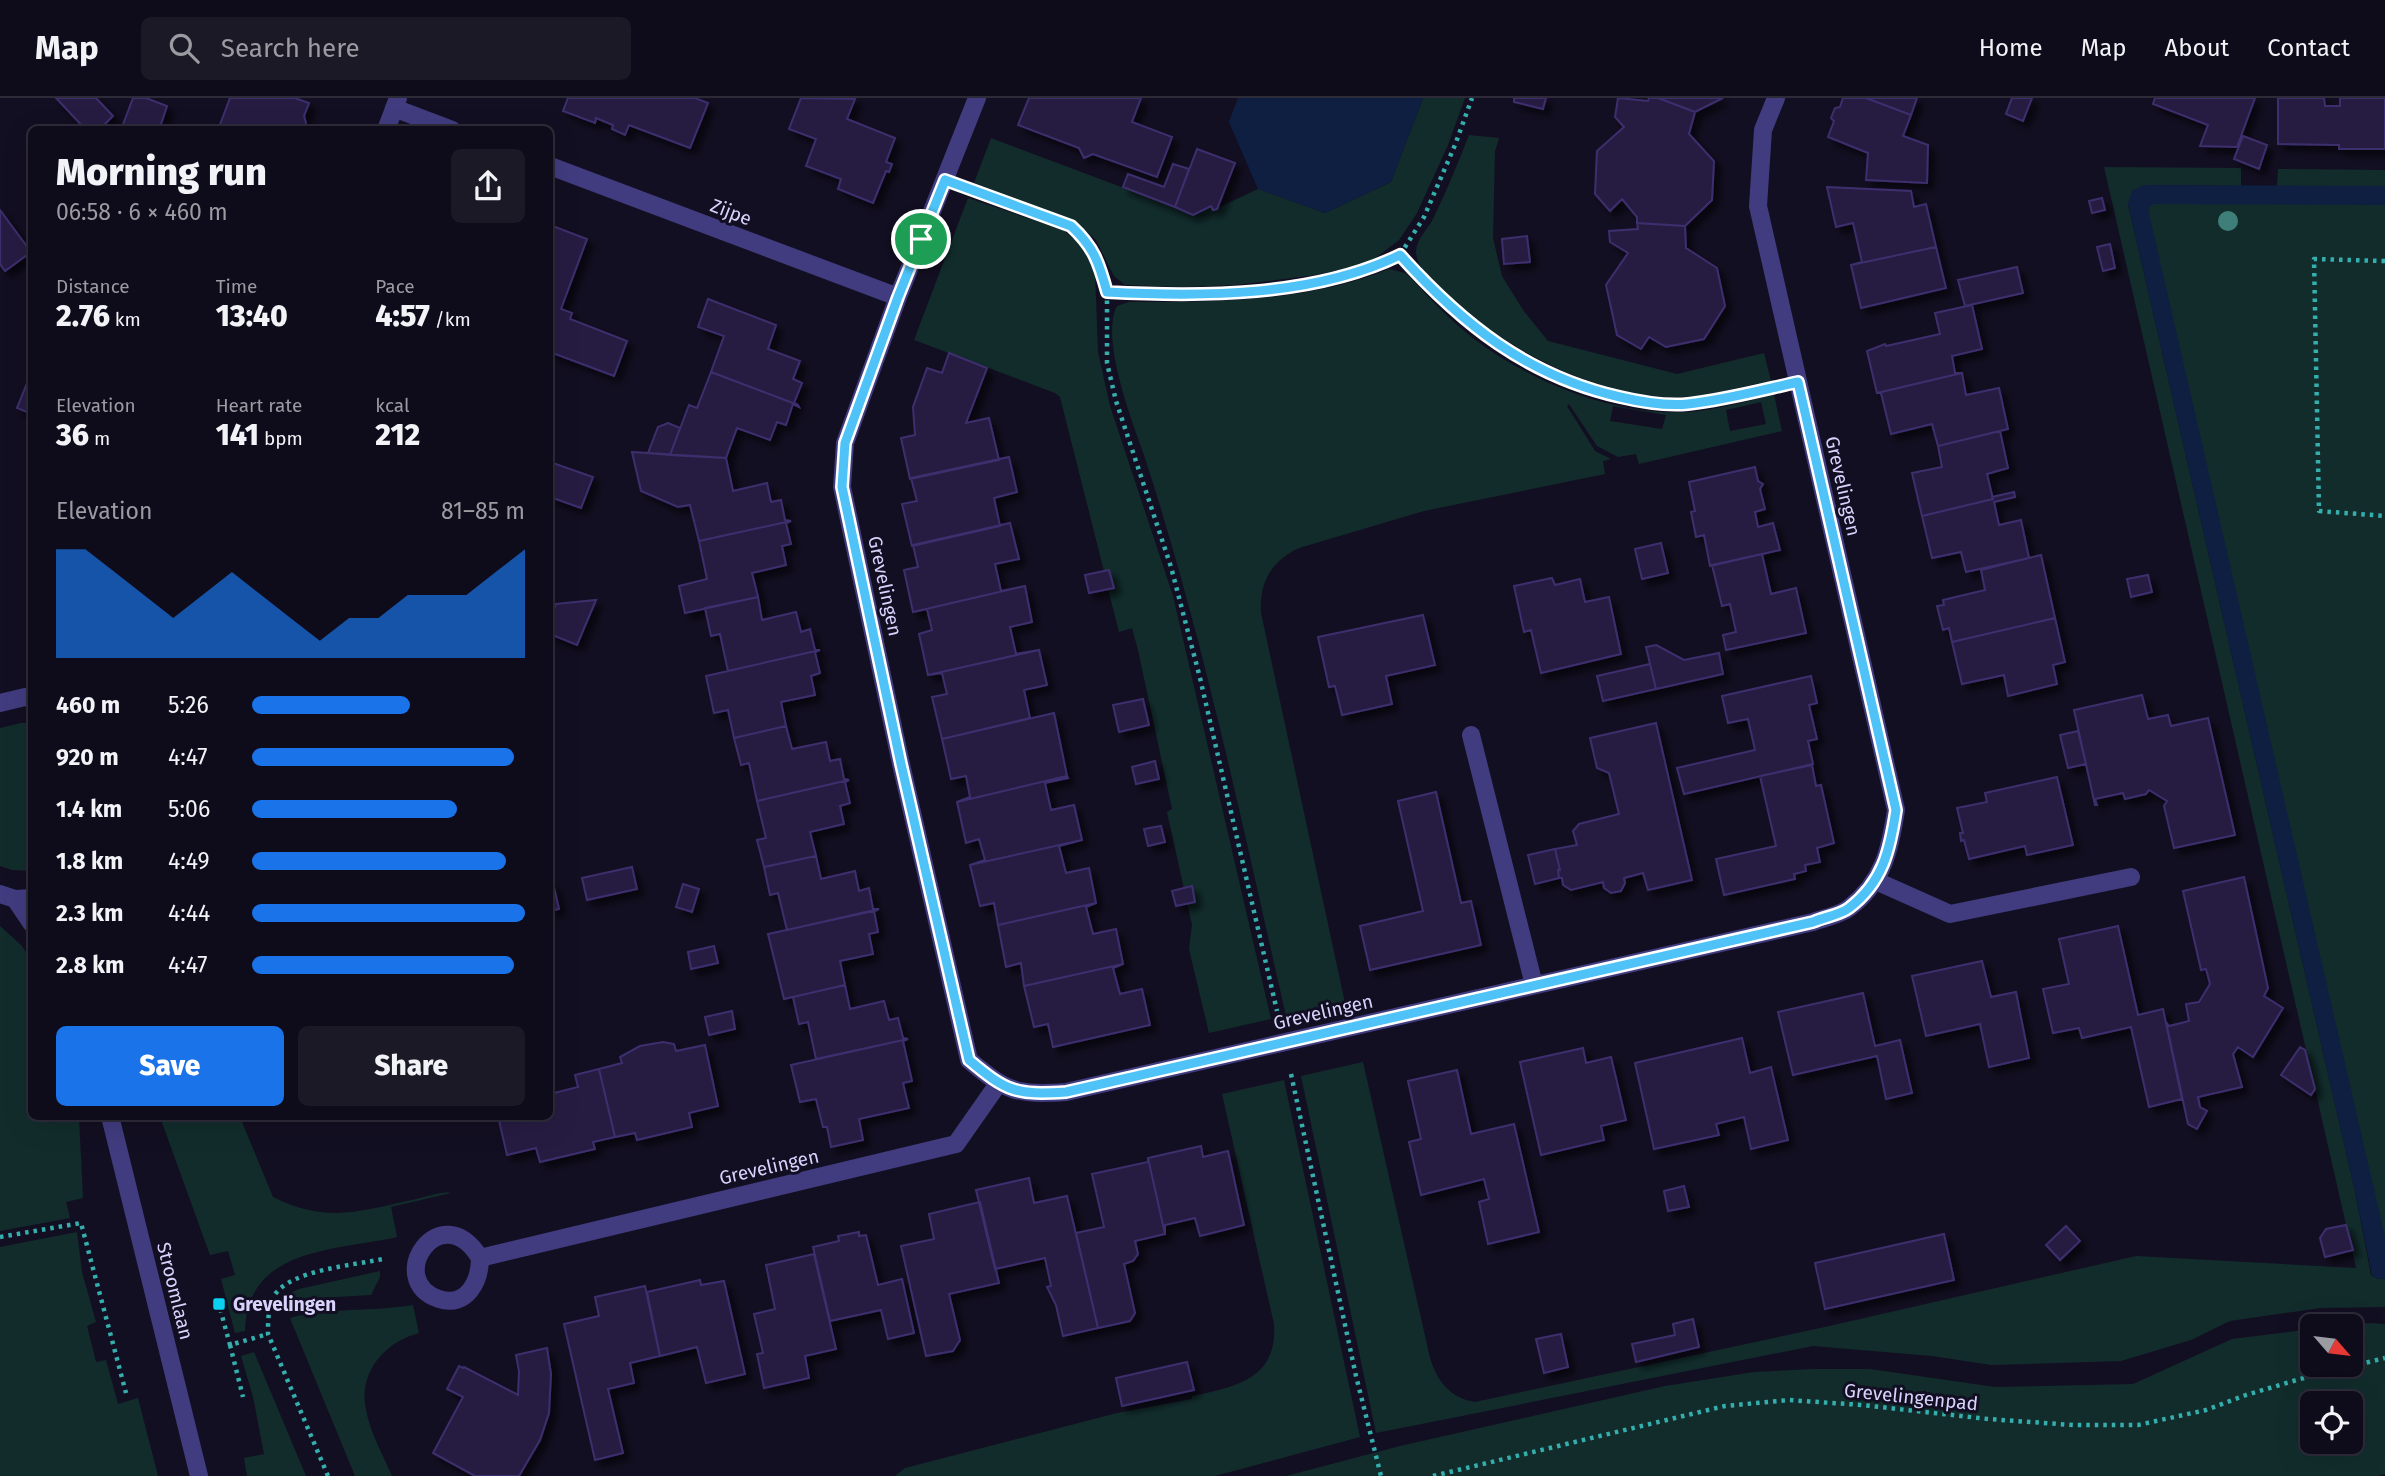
<!DOCTYPE html>
<html lang="en">
<head>
<meta charset="utf-8">
<style>
	:root { --surface:#0e0b1a; --page:#1c1927; --text:#f1f3f6; --muted:#9b9ba2; --line:#2e2b39; --accent:#1a73e8 }
	body { margin:0; font-family:"Fira Sans",sans-serif; background:var(--page); color:var(--text); height:100vh; display:flex; flex-direction:column; font-size:26px; white-space:nowrap }
	* { box-sizing:border-box; margin:0 }
	p { font-size:23px; color:var(--muted) }
	.icon { flex:none; width:38px; height:38px; fill:none; stroke:currentColor; stroke-width:2; stroke-linecap:round; stroke-linejoin:round }
	.map { position:relative; flex:1; overflow:hidden }
	.sheet { position:absolute; left:28px; top:28px; width:525px; height:994px; display:flex; flex-direction:column; background:var(--surface); border-radius:10px; box-shadow:0 7px 28px #0002,0 0 0 2px var(--line) }
	.sheet>* { flex:none }
	.needle { width:46px; rotate:118deg }
	.tools { position:absolute; left:2300px; top:1216px; display:grid; gap:14px }
	.tools a { display:grid; place-items:center; width:63px; height:63px; border-radius:10px; background:var(--surface); box-shadow:0 7px 28px #0002,0 0 0 2px var(--line); font-size:35px }
	.pin { position:absolute; display:grid; place-items:center; width:60px; height:60px; color:#fff; margin:-30px; border:4px solid #fff; border-radius:50%; box-shadow:0 2px 7px #0007 }
	.round { display:grid; place-items:center; flex:none; width:74px; height:74px; border-radius:10px; background:var(--page) }
	.overview { display:flex; align-items:center; justify-content:space-between; height:119px; padding:0 28px }
	h1 { font-size:38px; font-weight:800; line-height:52px }
	.stats { display:grid; grid-template-columns:repeat(3,1fr); gap:10px; height:119px; padding:7px 28px }
	.stats div { display:grid; align-content:center }
	.stats b { font-size:30px; font-weight:800 }
	.stats small { font-size:19px; font-weight:400 }
	.stats p { font-size:19px }
	.chart { height:196px; padding:14px 28px }
	.chart p { display:flex; justify-content:space-between }
	.chart svg { width:100%; height:126px; margin-top:7px; fill:var(--accent); opacity:.7 }
	.cta { display:flex; gap:14px; margin-top:auto; padding:14px 28px }
	.cta a { flex:1; height:80px; border-radius:10px; background:var(--accent); color:#fff; font-size:28px; font-weight:800; line-height:80px; text-align:center }
	.cta a+a { background:var(--page); color:var(--text) }
	ul { padding:0 28px; list-style:none; font-size:23px }
	li { display:grid; grid-template-columns:112px 84px 1fr; align-items:center; height:52px }
	li i { height:18px; border-radius:9px; background:var(--accent) }
	header { display:flex; align-items:center; gap:42px; box-sizing:border-box; height:98px; padding:0 35px; background:var(--surface); border-bottom:2px solid var(--line) }
	header strong { font-size:33px }
	nav { display:flex; gap:38px; margin-inline-start:auto; font-size:24px }
	.search { width:490px; height:63px; background:var(--page); display:flex; align-items:center; gap:18px; box-sizing:border-box; padding:0 24px; border-radius:10px; color:var(--muted); font-size:26px }
	.map>svg:first-child { display:block }
</style>
</head>
<body>
<header>
<strong>Map</strong>
<div class="search"><svg class="icon" aria-label="search" viewBox="0 0 24 24"><circle cx="10" cy="10" r="6"/><path d="M15 15l6 6"/></svg>Search here</div>
<nav><a>Home</a><a>Map</a><a>About</a><a>Contact</a></nav>
</header>
<div class="map">
<svg width="2385" height="1378" viewBox="0 0 2385 1378">
	<defs>
		<filter id="shadow"><feDropShadow dx="6" dy="6" stdDeviation="3.5" flood-color="#0009"/></filter>
	</defs>
	<rect width="100%" height="100%" fill="#130f22"/>
	<path fill="#122c2c" fill-rule="evenodd" d="M1423,0H1465L1448,47L1417,115L1399,142L1374,161L1359,168L1315,177L1236,187L1182,189L1125,187L1114,178L1096,142L1075,123L974,85L991,40L1193,116L1211,108L1213,112L1258,91L1325,115L1391,84Z
		M1469,37L1499,40L1495,53L1493,140L1502,178L1523,212L1548,243L1677,276L1764,255L1771,283C1742,288 1711,298 1681,299C1604,302 1515,256 1458,207C1444,194 1417,174 1416,154C1416,141 1428,131 1433,121C1446,94 1458,65 1469,37Z
		M2104,69L2241,70V88L2144,87L2128,106L2354,1089L2371,1177L2376,1180L2385,1181V1209L2320,1210L2230,1223L2191,1242L2121,1263L1991,1267L1932,1258L1813,1248L1376,1335L1301,978L1363,964L1430,1260C1437,1283 1450,1300 1475,1304L1825,1229L2136,1158L2356,1170Z
		M2278,71L2385,72V88H2277Z
		M2138,98L2385,99V1171Z
		M968,100L1063,132L1084,150L1095,175L1098,254L1110,308L1173,498L1271,921L1209,935L1189,851L1192,827L1167,714L1172,711L1138,552L1132,530L1119,534L1108,491L1114,489L1109,472L1104,473L1060,299L1055,295L914,242Z
		M1389,171L1405,175L1412,181C1431,202 1451,223 1474,241C1533,285 1614,318 1689,314C1717,312 1746,303 1774,297L1782,333L1639,366L1636,356L1618,359L1597,348L1569,306L1567,308L1595,353L1611,361L1603,363L1605,376L1424,413L1299,450C1271,463 1259,485 1261,515L1345,905L1286,918C1243,730 1204,541 1144,357C1132,323 1100,241 1117,208L1129,204C1216,204 1308,204 1389,171ZM1761,304L1766,326L1730,333L1726,312ZM1613,308L1666,317L1662,331L1610,323Z
		M21,625H32V773L12,772L0,768V630Z
		M0,828L21,847L31,861L32,1018L79,1019L83,1100L66,1104L70,1120L0,1133Z
		M1284,982L1360,1339L1215,1378H895L905,1370L1117,1315L1192,1301V1298C1235,1289 1278,1281 1274,1226L1222,996Z
		M160,1019H240L273,1099C327,1126 360,1113 416,1101C426,1099 443,1093 451,1095L391,1109L397,1139C335,1153 247,1149 245,1233L235,1235L221,1181L235,1177L228,1153L210,1157Z
		M77,1134L82,1174L96,1224L87,1228L96,1264L106,1262L118,1306L138,1300L158,1378H0V1149Z
		M380,1173V1179L371,1197L284,1202L290,1195L299,1191Z
		M413,1207L419,1235C384,1244 358,1275 366,1312C370,1334 383,1357 392,1378H355L290,1220C329,1209 372,1214 413,1207Z
		M2370,1225L2385,1226V1376L2377,1378H1286L1400,1348L1665,1288L1754,1274L1812,1271H1870L1995,1289L2133,1286L2232,1241L2312,1231V1267H2350V1228H2335ZM2312,1306H2350V1344H2312Z
		M254,1254L306,1378H247L244,1360L264,1356L253,1299L241,1258Z"/>
	<path fill="#0e1f42" d="M1238,0H1423L1391,84L1325,115L1258,91L1229,24Z
		M2144,87L2385,88V107L2153,106L2148,111L2385,1139V1181L2376,1180L2372,1177L2354,1089L2128,106L2132,93Z"/>
	<path fill="#251c43" stroke="#3e2f6d" stroke-width="2" filter="url(#shadow)" d="M56,0H96L113,18L99,32H86Z
		M133,0H146L167,8L159,32H121Z
		M230,0H295L309,5L304,18L306,25L304,32H218Z
		M568,0H695L708,5L690,50L629,27L625,37L612,31L613,27L596,20L595,25L563,13Z
		M801,0L855,1L847,21L895,40L886,64L892,66L889,74L886,73L873,105L838,91L841,81L806,68L816,41L789,31Z
		M1029,0H1141L1132,24L1172,39L1157,79L1093,56L1084,60L1079,50L1018,27Z
		M1514,0H1546L1543,11L1514,4Z
		M1618,0L1648,3L1649,0H1658L1695,14L1689,36L1714,63L1712,102L1685,128L1637,125V119L1622,101L1610,113L1595,96L1597,53L1624,29L1615,19Z
		M1658,0H1723L1695,14Z
		M1843,0H1866L1911,17L1903,38L1928,47L1927,85L1866,82L1868,55L1828,39L1834,23L1831,20L1835,10L1840,9Z
		M1866,0H1917L1911,17Z
		M2012,0H2032L2023,23L2006,16Z
		M2155,0H2255L2237,49L2200,48L2208,27L2153,6Z
		M2278,0H2324L2325,8H2340V0H2385V51H2339V47L2278,46Z
		M2243,38L2267,47L2259,71L2234,61Z
		M1197,51L1235,65L1217,111L1213,112L1211,108L1193,117L1175,109Z
		M1173,66L1189,71L1175,109L1123,89L1128,76L1164,89Z
		M1827,89L1911,93L1914,109L1926,106L1936,149L1851,167L1862,164L1853,125L1836,129Z
		M2102,100L2105,112L2092,115L2089,103Z
		M0,112L31,154L5,173L0,166Z
		M1637,125L1685,128L1686,150L1717,170L1725,208L1704,241L1666,249L1649,239L1641,251L1617,237L1606,187L1628,155L1610,144L1609,133L1638,131Z
		M550,127L587,141L561,211L572,215L570,221L627,243L614,278L550,254Z
		M1527,138L1530,164L1504,166L1502,141Z
		M2110,146L2115,170L2103,173L2097,149Z
		M1936,149L1946,190L1861,210L1851,167Z
		M2017,169L2023,195L1965,208L1958,182Z
		M708,201L776,227L768,251L800,263L793,281L802,285L794,305L798,307L711,274L724,238L698,229Z
		M1972,207L1982,251L1952,258L1955,275H1962L1877,295L1867,253L1885,246L1886,248L1940,236L1935,215Z
		M949,255L987,270L966,325L989,320L999,362L910,381L901,340L915,337L913,309L927,270L942,275Z
		M32,273V316L17,310Z
		M711,274L798,307L799,309L793,306L786,327L777,324L770,342L737,330L726,360L670,357L689,307L697,310Z
		M1962,275L1966,297L1999,290L2008,331L1938,348L1932,326L1891,336L1881,295H1877Z
		M668,325L680,330L670,357L648,355L658,329Z
		M2000,333L2008,370L1987,376L1993,401L1922,418L1912,375L1942,369L1938,348Z
		M632,354L726,360L733,393L767,385L771,404L781,402L785,422L791,423L699,443L690,407L678,409L641,393Z
		M1009,359L1017,394L994,400L1000,428L912,448L902,406L917,403L911,380Z
		M550,364L593,379L581,410L550,399Z
		M1755,369L1758,383L1763,386L1760,391L1765,411L1755,414L1758,429L1773,425L1780,452L1710,468L1704,437L1696,439L1691,414L1695,413L1689,384Z
		M2014,394L2015,399L1994,404L1999,427L2021,422L2029,460L1966,474L1961,454L1932,460L1922,418L1993,401L1992,399Z
		M791,423L786,425L791,446L782,448L786,467L752,475L758,499L685,515L679,488L707,481L699,443Z
		M1010,425L1019,461L995,466L1001,493L1025,488L913,514L904,472L918,469L913,447Z
		M1661,445L1668,475L1642,481L1635,451Z
		M1762,456L1771,496L1796,490L1806,535L1726,552L1723,537L1736,534L1730,506L1722,508L1712,467Z
		M2041,457L2055,520L1952,544L1949,530L1943,532L1937,508L1944,507L1943,502L1985,492L1981,472Z
		M1109,472L1114,490L1089,495L1085,477Z
		M2148,477L2152,494L2131,499L2127,481Z
		M1552,480L1555,487L1580,481L1585,504L1609,499L1621,556L1541,575L1531,532L1524,534L1514,488Z
		M1025,488L1032,524L1010,529L1016,556L1039,552L928,577L919,536L932,532L927,511L913,514Z
		M758,499L762,522L796,514L801,534L810,531L815,552H820L728,573L720,536L711,538L705,510Z
		M596,502L577,547L550,536V521L556,506Z
		M1423,517L1435,567L1386,578L1392,606L1342,617L1335,588L1329,589L1318,539Z
		M2055,520L2065,564L2053,567L2057,586L2008,598L2004,577L1962,586L1952,544Z
		M1656,547L1684,562L1719,555L1723,576L1656,591L1646,549Z
		M820,552L815,554L820,575L811,578L815,597L781,604L786,628L734,640L728,612L714,615L706,578Z
		M1039,552L1047,587L1024,592L1030,620L942,641L932,599L947,596L942,575L928,577Z
		M1650,566L1656,591L1603,603L1597,578Z
		M1811,578L1817,605L1809,607L1817,641L1808,643L1813,666L1684,696L1677,670L1755,652L1748,621L1728,625L1722,598Z
		M2142,597L2148,621L2168,617L2171,628L2208,620L2235,737L2174,750L2164,708L2167,703L2149,692L2146,696L2125,701L2123,695L2095,701L2097,707H2095L2074,612Z
		M1143,601L1149,627L1119,634L1113,607Z
		M1054,615L1067,678L957,704L970,699L966,678L951,681L942,641Z
		M1656,625L1692,782L1648,792L1643,775L1624,780L1625,785L1621,793L1611,795L1604,790L1603,784L1571,792L1563,787L1562,780H1559L1558,772H1560L1555,751L1577,747L1573,733L1579,726L1619,716L1609,675L1597,670L1590,640Z
		M786,628L792,651L826,644L830,663L840,661L844,681L849,682L757,703L749,665L741,667L734,640Z
		M2078,633L2086,666L2068,670L2060,637Z
		M1155,663L1159,681L1136,686L1132,669Z
		M1812,667L1816,688L1821,687L1834,745L1817,750L1820,764L1805,767L1806,773L1794,776L1795,781L1724,797L1716,761L1776,748L1760,678Z
		M1067,678L1068,680L1045,685L1051,712L1074,707L1082,742L970,767L985,762L979,741L966,745L957,704Z
		M2057,679L2073,747L2027,757L2025,748L1969,761L1964,742L1961,743L1960,735H1963L1957,710L1987,704L1985,695Z
		M849,682L845,684L850,705L840,708L844,726L810,734L816,758L764,769L757,742L766,740L757,703Z
		M1436,694L1461,805L1471,803L1481,847L1370,872L1360,828L1423,813L1398,703Z
		M1161,728L1165,744L1148,748L1144,731Z
		M1082,742L1059,748L1066,775L1089,770L1096,805L998,827L994,805L980,808L970,767Z
		M1555,751L1560,772H1558L1559,780L1535,786L1528,757Z
		M816,758L821,781L855,773L859,793L869,790L873,811H879L787,832L778,795L770,797L764,769Z
		M632,769L637,791L587,802L582,780Z
		M2244,779L2268,890L2264,898L2283,910L2253,959L2238,949L2233,956L2242,989L2198,999L2200,1009L2207,1013L2197,1031L2188,1026L2166,924L2169,928L2189,923L2186,906L2199,904L2210,886L2206,871L2201,872L2183,793Z
		M553,785L559,811L550,813V786Z
		M683,786L699,791L692,814L676,809Z
		M1192,788L1195,804L1176,808L1172,793Z
		M1096,805L1086,809L1093,836L1116,831L1123,866L1024,888L1021,865L1006,869L998,827Z
		M878,812L874,813L878,834L869,836L873,856L840,863L845,887L784,901L768,836Z
		M2118,828L2138,917L2163,911L2182,1001L2149,1009L2131,929L2082,940L2079,930L2053,935L2043,891L2069,886L2059,841Z
		M714,848L718,865L691,871L688,854Z
		M1982,863L1991,899L2016,894L2029,960L1989,969L1980,926L1926,938L1912,878Z
		M1123,866L1113,870L1120,896L1142,891L1150,927L1053,949L1048,926L1034,929L1024,888Z
		M845,887L850,911L884,903L889,922L898,920L903,940L908,941L816,961L808,924L799,926L793,899Z
		M1863,895L1875,948L1900,942L1912,995L1886,1001L1877,958L1793,977L1778,914Z
		M732,913L735,931L709,937L705,919Z
		M1742,940L1750,975L1771,969L1788,1042L1751,1051L1744,1019L1716,1026L1719,1037L1654,1051L1635,965Z
		M908,941L903,943L912,983L903,985L909,1010L859,1021L863,1042L831,1049L827,1029H823L816,1001L800,1004L791,967Z
		M663,944L674,946L676,953L705,947L718,1008L689,1015L692,1029L637,1042L635,1035L615,1039L599,971L622,965L620,959L640,948Z
		M2300,949L2305,952L2315,991L2311,997L2281,977Z
		M1583,950L1586,965L1611,959L1626,1022L1601,1028L1604,1042L1541,1057L1520,964Z
		M599,971L615,1039L593,1044L595,1051L540,1064L536,1050L507,1057L498,1018H550V996L578,989L575,977Z
		M1457,972L1471,1036L1514,1026L1539,1134L1488,1146L1479,1104L1489,1101L1484,1081L1421,1097L1409,1044L1421,1041L1408,983Z
		M1201,1048L1203,1059L1228,1053L1244,1127L1200,1138L1195,1120L1165,1127V1136L1148,1060Z
		M1148,1060L1165,1136L1135,1143L1138,1156L1133,1163L1124,1166L1135,1215L1130,1223L1098,1230L1076,1135L1104,1129L1092,1076L1148,1064Z
		M1029,1080L1034,1105L1067,1098L1098,1230L1063,1238L1056,1207L1047,1189L1051,1188L1045,1160L995,1171L976,1092Z
		M1684,1088L1689,1109L1668,1113L1664,1093Z
		M980,1104L999,1185L949,1196L960,1242L953,1253L926,1258L901,1148L934,1141L929,1116Z
		M2346,1127L2353,1152L2325,1159L2320,1140L2326,1131Z
		M2066,1128L2080,1143L2060,1162L2046,1147Z
		M859,1134V1138L866,1137L878,1187L902,1181L914,1235L888,1241L881,1212L830,1223L813,1149L839,1143L838,1138Z
		M1944,1136L1954,1182L1825,1211L1815,1165Z
		M814,1156L836,1251L805,1258L809,1280L764,1290L757,1256L763,1255L754,1216L775,1211L766,1167Z
		M700,1182L701,1187L724,1183L745,1276L706,1285L697,1249L660,1258L647,1194Z
		M645,1188L660,1258L630,1265L634,1285L608,1291L623,1355L595,1362L564,1226L599,1218L595,1199Z
		M1693,1221L1699,1249L1636,1264L1632,1246L1675,1237L1673,1226Z
		M1561,1236L1568,1269L1544,1275L1536,1241Z
		M547,1250L551,1276L549,1315L540,1342L519,1378H475L433,1355L463,1299L447,1291L459,1268L463,1270L464,1269L518,1297L519,1273L516,1257Z
		M1187,1264L1194,1292L1122,1308L1116,1280Z"/>
	<g fill="none" stroke-linecap="round" stroke-linejoin="round">
		<path stroke="#34afad" stroke-width="4.5" stroke-dasharray="3.5 5" stroke-linecap="butt" d="M977,94L1071,128L1087,143L1098,164L1107,194L1196,197L1329,183L1374,170L1400,157L1424,119L1455,47L1472,0
			M1400,157C1463,226 1527,278 1620,299C1641,304 1666,309 1688,306C1715,304 1741,297 1767,291
			M2385,163L2314,161L2319,413L2385,418
			M1107,194V265L1116,303L1171,469L1200,580L1277,913
			M1291,976L1356,1278L1381,1378
			M0,1139L81,1125L126,1295
			M218,1203L230,1247L268,1236
			M230,1247L243,1299
			M328,1378L268,1236C268,1223 268,1209 274,1198C289,1172 355,1167 383,1161
			M1433,1378L1725,1308L1789,1302L1862,1307L1988,1321L2073,1327H2138L2206,1312L2246,1297L2300,1281L2385,1260"/>
		<path stroke="#413c7f" stroke-width="18" d="M977,0L898,199L845,345L842,389L901,666L969,962C1007,994 1016,997 1066,994L1813,824C1824,820 1840,817 1849,810C1883,784 1890,752 1896,712L1758,108L1763,32L1776,0
			M394,10L452,32
			M386,32L398,0
			M550,68L898,199
			M0,605L25,599L32,600
			M1471,637L1534,887
			M1876,783L1950,816L2131,779
			M0,796L15,801L32,800
			M15,801L32,826
			M110,1018L199,1378
			M480,1160C480,1183 467,1210 439,1201C383,1182 441,1096 480,1160L956,1046L998,986"/>
	</g>
	<circle fill="#3e7f79" cx="2228" cy="123" r="10"/>
	<g fill="none" stroke-linecap="round" stroke-linejoin="round">
		<defs>
			<path id="route" d="M945,82L1071,128C1094,149 1099,165 1107,194C1201,199 1314,199 1400,157C1462,226 1527,278 1620,299C1641,304 1666,308 1688,306C1725,302 1762,292 1798,284L1896,712C1890,752 1883,784 1849,810C1840,817 1824,819 1813,824L1066,994C1016,997 1007,994 969,962L901,666L842,389L845,345L898,199Z"/>
		</defs>
		<use href="#route" stroke="#fff" stroke-width="14"/>
		<use href="#route" stroke="#4fc3f7" stroke-width="9"/>
	</g>
	<rect fill="#0bd0f1" stroke="#130f22" stroke-width="2.5" x="212" y="1199" width="14" height="14" rx="3.5"/>
	<g text-anchor="middle" dominant-baseline="central" stroke-width="6" stroke-linejoin="round" paint-order="stroke">
		<g font-size="19" fill="#d9d2fd" stroke="#130f22">
			<text transform="translate(731 114) rotate(21)">Zijpe</text>
			<text transform="translate(1843 388) rotate(77)">Grevelingen</text>
			<text transform="translate(885 488) rotate(78)">Grevelingen</text>
			<text transform="translate(1323 914) rotate(-13)">Grevelingen</text>
			<text transform="translate(769 1069) rotate(-13)">Grevelingen</text>
			<text transform="translate(175 1193) rotate(76)">Stroomlaan</text>
			<text transform="translate(1911 1299) rotate(6)">Grevelingenpad</text>
		</g>
		<g font-size="19" font-weight="bold" fill="#d9d2fd" stroke="#130f22" text-anchor="start">
			<text x="233" y="1206">Grevelingen</text>
		</g>
	</g>
</svg>
<div class="tools">
<a><svg class="needle" viewBox="-14 -14 28 28"><path d="M0-13l5 13h-10z" fill="#e53935"/><path d="M0 13l5-13h-10z" fill="#9b9ba2"/></svg></a>
<a><svg class="icon" aria-label="locate" viewBox="0 0 24 24"><circle cx="12" cy="12" r="6"/><path d="M12 2v4M12 18v4M2 12h4M18 12h4"/></svg></a>
</div>
<div class="pin" style="left:921px;top:141px;background:#1e9e55"><svg class="icon" aria-label="arrive" viewBox="0 0 24 24"><path d="M6 21V4h12l-3 4 3 4H6"/></svg></div>
<section class="sheet">
<div class="overview"><div><h1>Morning run</h1><p>06:58 · 6 × 460 m</p></div><a class="round"><svg class="icon" aria-label="share" viewBox="0 0 24 24"><path d="M12 15V3M7 8l5-5 5 5M5 13v7h14v-7"/></svg></a></div>
<div class="stats">
<div><p>Distance</p><b>2.76<small> km</small></b></div>
<div><p>Time</p><b>13:40</b></div>
<div><p>Pace</p><b>4:57<small> /km</small></b></div>
</div>
<div class="stats">
<div><p>Elevation</p><b>36<small> m</small></b></div>
<div><p>Heart rate</p><b>141<small> bpm</small></b></div>
<div><p>kcal</p><b>212</b></div>
</div>
<div class="chart"><p><span>Elevation</span>81–85 m</p>
<svg viewBox="0 0 160 44" preserveAspectRatio="none"><path d="M0 44V6L10 6L20 14L30 22L40 30L50 22L60 14L70 22L80 30L90 38L100 30L110 30L120 22L130 22L140 22L150 14L160 6V44z"/></svg>
</div>
<ul>
<li><b>460 m</b>5:26<i style="width:58%"></i></li>
<li><b>920 m</b>4:47<i style="width:96%"></i></li>
<li><b>1.4 km</b>5:06<i style="width:75%"></i></li>
<li><b>1.8 km</b>4:49<i style="width:93%"></i></li>
<li><b>2.3 km</b>4:44<i style="width:100%"></i></li>
<li><b>2.8 km</b>4:47<i style="width:96%"></i></li>
</ul>
<div class="cta"><a>Save</a><a>Share</a></div>
</section>
</div>
</body>
</html>
